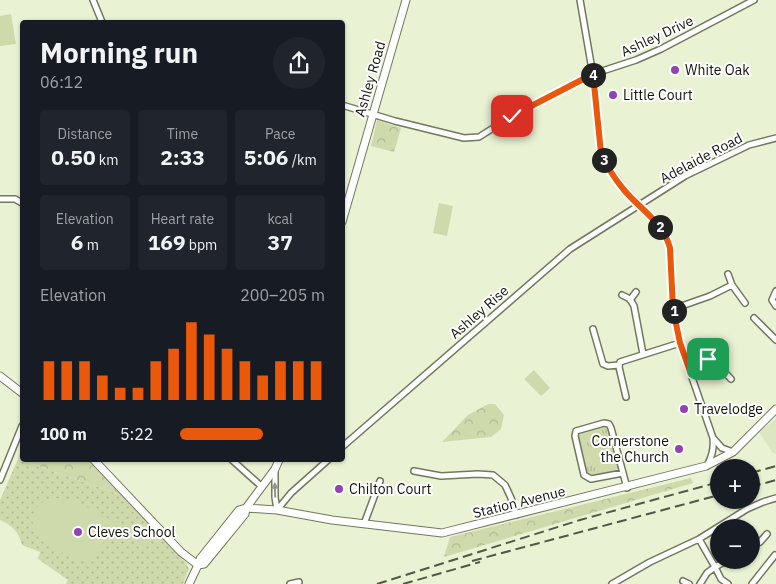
<!DOCTYPE html>
<html lang="en">
<head>
<meta charset="utf-8">
<style>
	:root { --surface:#171b24; --page:#20242c; --text:#f1f3f6; --muted:#9ea1a6; --accent:#ea580c }
	body { margin:0; font-family:"IBM Plex Sans",sans-serif; background:var(--page); color:var(--text); height:100vh; display:flex; flex-direction:column; font-size:19px; white-space:nowrap }
	* { box-sizing:border-box; margin:0 }
	p { font-size:16px; color:var(--muted) }
	.icon { flex:none; width:28px; height:28px; fill:none; stroke:currentColor; stroke-width:2; stroke-linecap:round; stroke-linejoin:round }
	.map { position:relative; flex:1; overflow:hidden }
	.details { position:absolute; left:20px; top:20px; width:325px; height:442px; display:flex; flex-direction:column; background:var(--surface); border-radius:5px; box-shadow:0 1px 4px #0004 }
	.details>* { flex:none }
	.controls { position:absolute; left:710px; top:459px; display:grid; gap:10px }
	.controls a { display:grid; place-items:center; width:50px; height:50px; border-radius:50%; background:var(--surface); box-shadow:0 1px 4px #0004; font-size:25px }
	.pin { position:absolute; display:grid; place-items:center; width:42px; height:42px; color:#fff; margin:-21px; border-radius:10px; box-shadow:0 2px 8px #0006 }
	.km { position:absolute; width:25px; height:25px; margin:-12px; border-radius:50%; background:#222; color:#fff; font-size:14px; line-height:25px; text-align:center }
	.round { display:grid; place-items:center; flex:none; width:52px; height:52px; border-radius:26px; background:var(--page) }
	.overview { display:flex; align-items:center; justify-content:space-between; height:85px; padding:0 20px }
	h1 { font-size:28px; font-weight:700; line-height:38px }
	.figures { display:grid; grid-template-columns:repeat(3,1fr); gap:8px; height:85px; padding:5px 20px }
	.figures div { display:grid; align-content:center; border-radius:5px; background:var(--page); text-align:center }
	.figures b { font-size:21px; font-weight:700 }
	.figures small { font-size:14px; font-weight:400 }
	.figures p { font-size:14px }
	.chart { height:140px; padding:10px 20px }
	.chart p { display:flex; justify-content:space-between }
	.chart svg { width:100%; height:90px; margin-top:5px; stroke:var(--accent); stroke-width:6 }
	ul { padding:0 20px; list-style:none; font-size:16px }
	li { display:grid; grid-template-columns:80px 60px 1fr; align-items:center; height:38px }
	li i { height:12px; border-radius:6px; background:var(--accent) }
	.map>svg:first-child { display:block }
</style>
</head>
<body>
<div class="map">
<svg width="776" height="584" viewBox="0 0 776 584">
	<defs>
		<pattern id="grass-tufts" width="24" height="20" patternUnits="userSpaceOnUse" patternTransform="scale(1.25)"><rect width="24" height="20" fill="#cedaac"/><path d="M3 7l-1-3M5 7V3M7 7l1-3M15 17l-1-3M17 17v-4M19 17l1-3" fill="none" stroke="#b0ba93"/></pattern>
		<pattern id="forest-crowns" width="20" height="18" patternUnits="userSpaceOnUse" patternTransform="scale(1.25)"><rect width="20" height="18" fill="#cedaac"/><path d="M2 6a3 3 0 1 1 6 0M12 15a3 3 0 1 1 6 0" fill="none" stroke="#b0ba93"/></pattern>
		<pattern id="park-dots" width="8" height="8" patternUnits="userSpaceOnUse" patternTransform="scale(1.25)"><rect width="8" height="8" fill="#cedaac"/><path d="M2 2h.1M6 6h.1" fill="none" stroke="#b0ba93" stroke-width="1.8" stroke-linecap="round"/></pattern>
	</defs>
	<rect width="100%" height="100%" fill="#eaf2d4"/>
	<path fill="#dde6c2" d="M776,419V454L772,452L759,432Z"/>
	<path fill="url(#grass-tufts)" d="M605,425L608,426L619,462L618,468L616,471L591,478L587,476L577,433Z"/>
	<path fill="url(#forest-crowns)" d="M377,120L401,128L394,152L371,146Z
		M488,404H495L504,415L501,429L491,437L442,442L468,415Z
		M22,446V460H91L126,497L18,459Z
		M691,478L693,483L444,557L450,537Z"/>
	<path fill="url(#park-dots)" d="M18,459L126,497L186,563L189,569L183,584H66L68,580L38,559L40,552L22,545C19,532 12,525 0,520V500Z"/>
	<path fill="#cedaac" d="M11,14L16,44L0,46V16Z
		M439,203L453,206L447,236L433,233Z
		M534,370L550,388L541,396L524,379Z
		M52,498H65L69,500L70,498L148,539L144,547L104,525C107,541 99,562 79,560C71,559 65,554 58,551C43,543 30,535 33,516C35,506 43,501 52,498Z"/>
	<g fill="none" stroke-linecap="round" stroke-linejoin="round">
		<defs>
			<path id="street" d="M93,0L102,22
				M580,0L595,87L601,153L606,164L625,190L655,220L668,240L670,248L673,309L680,343L713,438C714,449 712,456 707,466
				M342,105L395,121L464,138L479,137L512,116L593,74L636,60L661,49L754,0
				M0,199H15L22,203
				M728,274L732,285L745,303
				M776,291L772,300L776,306
				M622,295L630,299L634,306L643,354
				M630,300L636,292
				M673,309L710,296L732,285
				M754,318L776,340
				M593,329L603,364L608,366L619,365
				M691,374L708,359H712L731,379
				M626,397L619,367L620,362L680,343
				M713,438L722,448L733,452
				M342,447L570,249L685,176L749,145L776,138
				M232,460L261,486
				M275,469V497L277,510
				M414,471L441,476L478,474L493,475L505,485L511,498L516,515
				M623,473L591,479L584,475L575,436L576,431L604,423L609,424L611,428L627,488
				M0,480L22,426
				M277,510L291,493L328,460
				M364,524L380,481
				M699,539L715,567L707,573L700,584
				M751,547L760,542L767,534
				M728,560L715,567L721,579L728,584
				M683,581L689,584
				M290,584L299,582
				M612,584L650,562L699,539L747,509L763,502L776,498
				M752,584L775,555"/>
			<path id="secondary" d="M342,222L406,0
				M0,376L22,393
				M94,460L181,552L198,565
				M198,565L204,564L209,558L245,514L246,508L275,469L279,460
				M189,584L198,565L200,559L239,510L246,508L277,510L332,520L442,533L706,466L733,452L776,409"/>
		</defs>
		<use href="#street" stroke="#71785d" stroke-width="8"/>
		<use href="#secondary" stroke="#71785d" stroke-width="9"/>
		<use href="#street" stroke="#fff" stroke-width="5"/>
		<use href="#secondary" stroke="#fff" stroke-width="7"/>
		<path stroke="#535747" stroke-width="2" stroke-dasharray="10 5" stroke-linecap="butt" d="M751,473L776,466
			M751,487L776,480
			M472,561L719,495
			M377,584L580,520L719,482
			M403,584L480,562"/>
	</g>
	<defs><path id="oneway-solid" d="M-6-.8H1V-3.2L6.5 0L1 3.2V.8H-6Z" transform="scale(1.25)"/></defs>
	<use fill="#949590" href="#oneway-solid" transform="translate(275 490) rotate(-92)"/>
	<g fill="none" stroke-linecap="round" stroke-linejoin="round">
		<defs>
			<path id="route" d="M512,116L593,74L601,153C606,166 615,179 624,190C640,209 663,222 670,248L673,309L680,343L691,374L708,359"/>
		</defs>
		<use href="#route" stroke="#fff" stroke-width="10"/>
		<use href="#route" stroke="#ea580c" stroke-width="6"/>
	</g>
	<g fill="#9142b3" stroke="#fff" stroke-width="2">
		<circle cx="675" cy="70" r="5"/>
		<circle cx="613" cy="95" r="5"/>
		<circle cx="684" cy="409" r="5"/>
		<circle cx="679" cy="449" r="5"/>
		<circle cx="339" cy="489" r="5"/>
		<circle cx="78" cy="532" r="5"/>
	</g>
	<g text-anchor="middle" dominant-baseline="central" stroke-width="4" stroke-linejoin="round" paint-order="stroke">
		<g font-size="14" fill="#111309" stroke="#fff">
			<text transform="translate(657 36) rotate(-25)">Ashley Drive</text>
			<text transform="translate(370 79) rotate(-74)">Ashley Road</text>
			<text transform="translate(701 158) rotate(-28)">Adelaide Road</text>
			<text transform="translate(479 312) rotate(-41)">Ashley Rise</text>
			<text transform="translate(519 502) rotate(-14)">Station Avenue</text>
		</g>
		<g font-size="14" fill="#111309" stroke="#fff" text-anchor="start">
			<text x="685" y="70">White Oak</text>
			<text x="623" y="95">Little Court</text>
			<text x="694" y="409">Travelodge</text>
			<text x="669" y="441" text-anchor="end">Cornerstone<tspan x="669" dy="16">the Church</tspan></text>
			<text x="349" y="489">Chilton Court</text>
			<text x="88" y="532">Cleves School</text>
		</g>
	</g>
</svg>
<div class="controls">
<a>+</a>
<a>−</a>
</div>
<div class="pin" style="left:708px;top:359px;background:#1e9e55"><svg class="icon" aria-label="arrive" viewBox="0 0 24 24"><path d="M6 21V4h12l-3 4 3 4H6"/></svg></div>
<div class="pin" style="left:512px;top:116px;background:#d93025"><svg class="icon" aria-label="check" viewBox="0 0 24 24"><path d="M5 12l5 5 9-10"/></svg></div>
<b class="km" style="left:674px;top:311px">1</b>
<b class="km" style="left:660px;top:227px">2</b>
<b class="km" style="left:604px;top:160px">3</b>
<b class="km" style="left:593px;top:75px">4</b>
<section class="details">
<div class="overview"><div><h1>Morning run</h1><p>06:12</p></div><a class="round"><svg class="icon" aria-label="share" viewBox="0 0 24 24"><path d="M12 15V3M7 8l5-5 5 5M5 13v7h14v-7"/></svg></a></div>
<div class="figures">
<div><p>Distance</p><b>0.50<small> km</small></b></div>
<div><p>Time</p><b>2:33</b></div>
<div><p>Pace</p><b>5:06<small> /km</small></b></div>
</div>
<div class="figures">
<div><p>Elevation</p><b>6<small> m</small></b></div>
<div><p>Heart rate</p><b>169<small> bpm</small></b></div>
<div><p>kcal</p><b>37</b></div>
</div>
<div class="chart"><p><span>Elevation</span>200–205 m</p>
<svg viewBox="0 0 160 44" preserveAspectRatio="none"><path d="M5 44V25M15 44V25M25 44V25M35 44V32M45 44V38M55 44V38M65 44V25M75 44V19M85 44V6M95 44V12M105 44V19M115 44V25M125 44V32M135 44V25M145 44V25M155 44V25"/></svg>
</div>
<ul>
<li><b>100 m</b>5:22<i style="width:57%"></i></li>
</ul>
</section>
</div>
</body>
</html>
